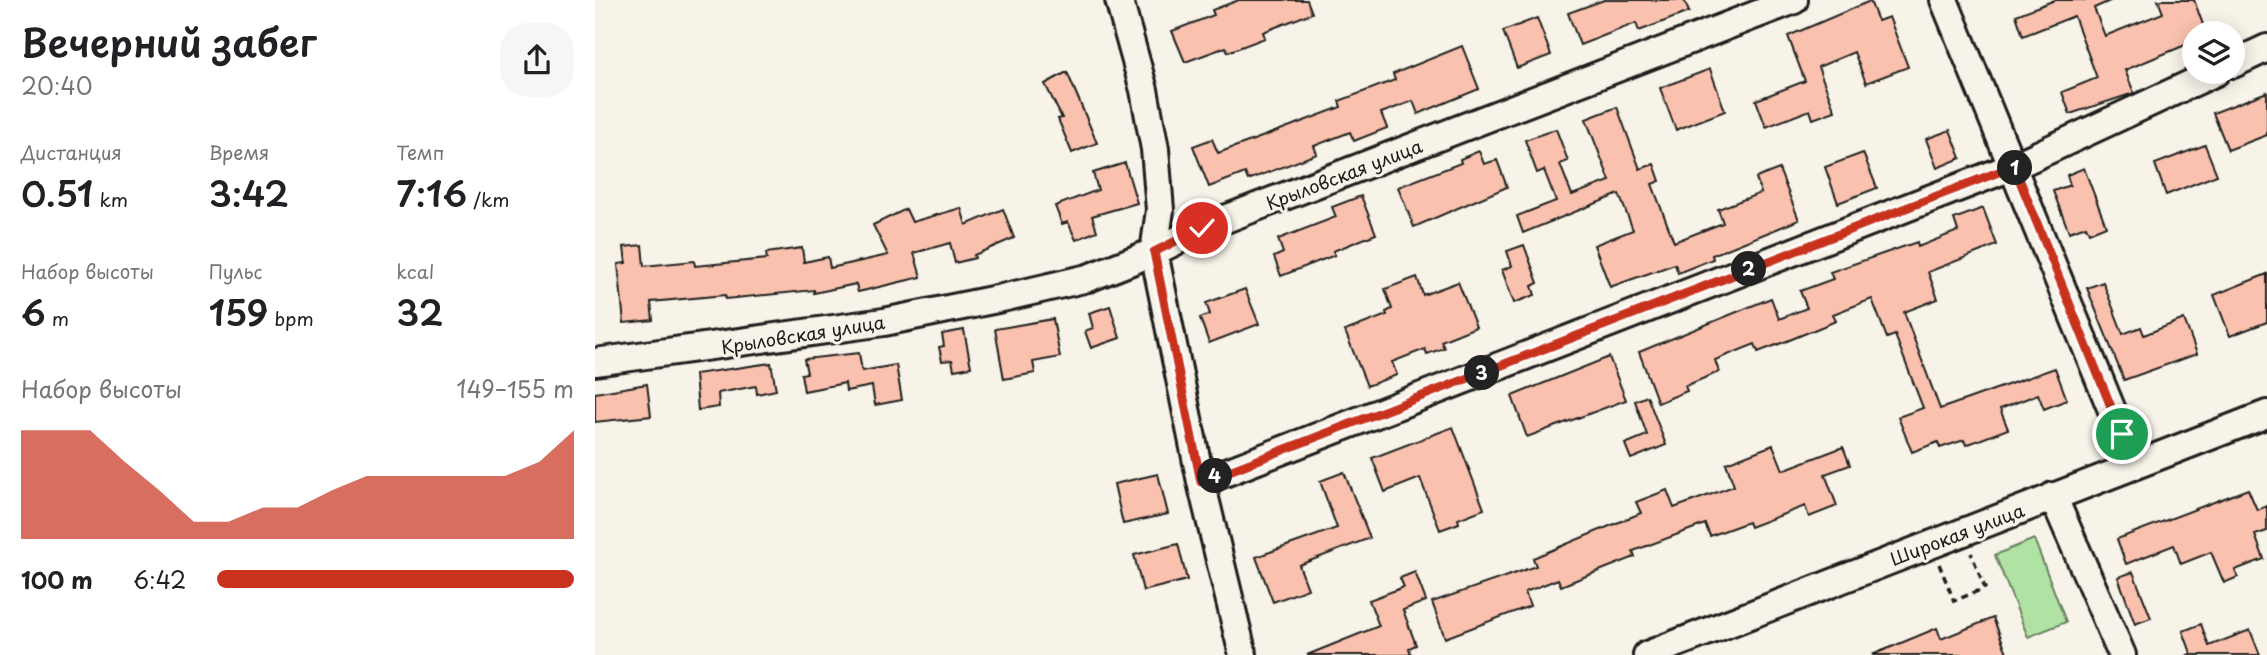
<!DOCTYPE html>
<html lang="ru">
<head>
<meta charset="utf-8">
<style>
	:root { --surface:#fff; --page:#f6f6f6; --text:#202124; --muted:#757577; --accent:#c8321e }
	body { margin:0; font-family:"Playpen Sans",sans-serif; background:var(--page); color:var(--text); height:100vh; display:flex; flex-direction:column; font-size:26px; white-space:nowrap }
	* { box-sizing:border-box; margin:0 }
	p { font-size:23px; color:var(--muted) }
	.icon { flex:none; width:38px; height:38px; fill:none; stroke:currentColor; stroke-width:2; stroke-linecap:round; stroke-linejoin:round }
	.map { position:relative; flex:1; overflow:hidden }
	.sheet { display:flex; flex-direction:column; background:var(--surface); width:595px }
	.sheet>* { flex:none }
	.fabs { position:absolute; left:1587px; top:21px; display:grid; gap:14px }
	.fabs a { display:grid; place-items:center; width:63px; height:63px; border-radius:50%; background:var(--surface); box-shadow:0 4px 18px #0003; font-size:35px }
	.pin { position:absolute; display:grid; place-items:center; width:60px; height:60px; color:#fff; margin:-30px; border:4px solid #fff; border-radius:50%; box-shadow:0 2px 7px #0007 }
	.km { position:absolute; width:35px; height:35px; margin:-18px; border-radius:50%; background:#222; color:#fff; font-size:19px; line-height:35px; text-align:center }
	.round { display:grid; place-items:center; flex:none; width:74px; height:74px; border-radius:28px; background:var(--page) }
	.summary { display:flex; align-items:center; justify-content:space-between; height:119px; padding:0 21px }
	h1 { font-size:38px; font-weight:600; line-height:52px }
	.metrics { display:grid; grid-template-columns:repeat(3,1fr); gap:10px; height:119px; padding:7px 21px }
	.metrics div { display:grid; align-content:center }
	.metrics b { font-size:35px; font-weight:600 }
	.metrics small { font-size:19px; font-weight:400 }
	.metrics p { font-size:19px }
	.chart { height:196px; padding:14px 21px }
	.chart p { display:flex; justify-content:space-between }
	.chart svg { width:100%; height:126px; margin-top:7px; fill:var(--accent); opacity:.7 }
	ul { padding:0 21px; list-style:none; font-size:23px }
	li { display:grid; grid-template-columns:112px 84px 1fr; align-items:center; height:52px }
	li i { height:18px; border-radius:9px; background:var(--accent) }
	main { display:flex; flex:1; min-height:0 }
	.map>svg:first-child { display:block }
</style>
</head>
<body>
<main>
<section class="sheet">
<div class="summary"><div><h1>Вечерний забег</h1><p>20:40</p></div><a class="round"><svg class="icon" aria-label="share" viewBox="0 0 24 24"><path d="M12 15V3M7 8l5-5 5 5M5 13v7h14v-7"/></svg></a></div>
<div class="metrics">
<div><p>Дистанция</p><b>0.51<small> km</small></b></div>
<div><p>Время</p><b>3:42</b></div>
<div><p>Темп</p><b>7:16<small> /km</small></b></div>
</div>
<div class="metrics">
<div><p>Набор высоты</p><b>6<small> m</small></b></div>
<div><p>Пульс</p><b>159<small> bpm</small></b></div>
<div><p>kcal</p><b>32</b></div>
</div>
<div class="chart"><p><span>Набор высоты</span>149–155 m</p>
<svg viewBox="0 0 160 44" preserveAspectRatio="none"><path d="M0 44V6L10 6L20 6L30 17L40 27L50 38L60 38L70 33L80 33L90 27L100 22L110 22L120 22L130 22L140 22L150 17L160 6V44z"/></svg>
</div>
<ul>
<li><b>100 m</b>6:42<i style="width:100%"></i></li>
</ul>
</section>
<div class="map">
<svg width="1672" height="655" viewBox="0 0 1672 655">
	<rect width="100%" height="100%" fill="#f7f3e8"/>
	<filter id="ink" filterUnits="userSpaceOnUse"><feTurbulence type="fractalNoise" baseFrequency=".0143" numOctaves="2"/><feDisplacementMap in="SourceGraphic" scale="14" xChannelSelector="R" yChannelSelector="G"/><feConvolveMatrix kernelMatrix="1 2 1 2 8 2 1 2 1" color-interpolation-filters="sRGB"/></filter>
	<g filter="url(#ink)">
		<path fill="#b0e2a3" stroke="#667f60" stroke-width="2" d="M1439,539L1471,622L1433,637L1400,555Z"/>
		<path fill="#fac2ae" stroke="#1c1c1c" stroke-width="2" d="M644,0H712L717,13L668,32L670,38L633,52L631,47L590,62L577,31L619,15L617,10Z
			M1009,0H1089L1094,12L1044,31L1041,23L985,45L973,13Z
			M1460,0H1517L1499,8L1510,36L1568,13L1563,0H1599L1611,33H1600V41L1530,70L1539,93L1475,114L1467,92L1502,78L1479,16L1428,36L1421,15Z
			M1275,1L1283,21L1294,17L1313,67L1271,83L1259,52L1223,67L1240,111L1218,119L1215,110L1171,127L1161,100L1210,81L1193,36Z
			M942,18L956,55L922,68L908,31Z
			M867,46L884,89L823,114L818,101L786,113L792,128L759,141L755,132L719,146L722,154L653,180L650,173L614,187L598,146L617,139L623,153L664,138L746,107L744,101L800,80L798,74Z
			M1115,69L1130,111L1081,130L1065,88Z
			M472,72L502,143L477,153L463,119L467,118L450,84Z
			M1672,92V135L1633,150L1618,113Z
			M1022,107L1045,169L1059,164L1065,181L1057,184L1079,242L1128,223L1123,209L1166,193L1161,178L1184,169L1204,220L1117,255L1118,259L1083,273L1080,264L1015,287L999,245L1038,230L1024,194L928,233L922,216L961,201L949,170L942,173L930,140L961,129L973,161L965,164L977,195L1015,181L991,119Z
			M1355,130L1366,158L1342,168L1331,139Z
			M1610,145L1622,175L1571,195L1560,164Z
			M884,151L889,164L902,160L912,187L819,227L803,187L866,163L865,159Z
			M1268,153L1282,188L1243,203L1230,167Z
			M530,163L542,203L497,216L502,231L481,240L473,222L467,224L460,206L503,190L498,173Z
			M1489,168L1511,226L1494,233L1491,226L1474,232L1458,191L1475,185L1472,175Z
			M766,196L781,234L738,251L740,255L686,276L679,257L688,253L683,239L741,217L737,207Z
			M366,208L371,225L408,209L419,238L379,255L380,258L360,263L355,243L319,253L326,277L263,292L261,284L219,293V290L131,299L130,295L56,302L58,320L29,323L23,264L31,263L29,247L47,245L49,266L99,261L100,266L172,259L171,253L207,248L209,262L233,257L235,268L293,255L278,225L311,209L317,222Z
			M1388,208L1402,245L1333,272L1343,299L1309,312L1345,409L1460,368L1472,400L1449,409L1443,394L1405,409L1413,429L1371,445L1369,440L1345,448L1343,442L1317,452L1303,417L1328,408L1300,335L1292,338L1277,299L1238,314L1241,321L1192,341L1163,352L1160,344L1120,360L1124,372L1090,386L1092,391L1063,403L1044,352L1176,298L1184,319L1212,308L1205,291L1238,279L1235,272L1322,242L1323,247L1363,231L1359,219Z
			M929,245L943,283L937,286L940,295L919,303L907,270L917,266L912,251Z
			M1672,274V322L1635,336L1619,295Z
			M822,277L828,295L863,282L881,327L846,341L849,348L832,354L830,349L797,362L802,375L772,386L750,331L792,315L791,312L797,309L790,289Z
			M1508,282L1528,334L1546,327L1549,335L1589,319L1602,354L1529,380L1492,288Z
			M650,289L664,324L614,343L605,318L615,314L611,303Z
			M515,306L525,338L496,348L490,331L498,328L494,313Z
			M458,319L465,357L438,362L440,373L409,379L400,329Z
			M369,330L376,367L359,370L357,360L347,361L344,347L349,346L347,334Z
			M264,353L267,371L301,365L307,400L280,405L277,386L251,391L250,383L209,391L206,374L212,373L209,359Z
			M1014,357L1031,400L932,437L917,396Z
			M176,363L181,390L162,394L161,386L123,393L124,407L103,410L100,374Z
			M52,384L56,416L0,422V393Z
			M1052,396L1071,445L1036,459L1030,444L1052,435L1040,401Z
			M858,427L889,509L863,519L864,523L845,530L825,478L790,492L777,458Z
			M1178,445L1188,470L1248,447L1255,465L1230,474L1242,506L1214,517L1210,506L1155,527L1153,522L1115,536L1110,524L1038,551L1040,557L986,578L966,586L963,579L930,592L935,606L850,638L837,602L941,566L938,558L1046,513L1041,502L1072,490L1079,508L1139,486L1131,463Z
			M749,472L775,538L704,565L713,589L678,602L661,557L742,528L725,481Z
			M563,474L573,514L528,524L519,484Z
			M1653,489L1662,510L1672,506V531L1660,535L1669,559L1640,570L1643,577L1629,583L1616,552L1586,564L1579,545L1531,564L1522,539Z
			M583,544L592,580L548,591L539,555Z
			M820,572L831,601L808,610L821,645L814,648L816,655H712L784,626L774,600L809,587L805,578Z
			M1538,572L1556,618L1540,624L1523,577Z
			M1398,618L1413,655H1277L1342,628L1346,639Z
			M1606,624L1614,646L1655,630L1665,655H1593L1596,653L1588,631Z"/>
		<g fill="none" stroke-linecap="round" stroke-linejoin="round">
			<defs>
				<path id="minor" d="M524,0L549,90L560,149L565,210L559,252L606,482L648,655
					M1349,0L1539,464
					M1638,64L1672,48
					M0,362L289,322L407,298L493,278L559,252L607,228L1199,0
					M606,482L1419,166L1621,72
					M1458,496L1527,655
					M1052,655L1672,414"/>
			</defs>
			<use href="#minor" stroke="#1c1c1c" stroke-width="32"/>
			<path stroke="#1c1c1c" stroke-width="3.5" stroke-dasharray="7 5" stroke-linecap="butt" d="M1344,564L1359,601L1390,588L1376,553"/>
			<use href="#minor" stroke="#f7f3e8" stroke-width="26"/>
		</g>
	</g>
	<g fill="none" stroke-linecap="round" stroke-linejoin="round" filter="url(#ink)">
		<defs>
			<path id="route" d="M607,228L559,252L606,482L1419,166L1527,434"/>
		</defs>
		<use href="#route" stroke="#fff" stroke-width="14"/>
		<use href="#route" stroke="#c8321e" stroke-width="9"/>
	</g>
	<g text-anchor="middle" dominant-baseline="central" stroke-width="6" stroke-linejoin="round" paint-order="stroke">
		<g font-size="18" fill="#1c1c1c" stroke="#f7f3e8">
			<text transform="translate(749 174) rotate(-21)">Крыловская улица</text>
			<text transform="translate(208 334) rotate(-9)">Крыловская улица</text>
			<text transform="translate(1362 534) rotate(-21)">Широкая улица</text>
		</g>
	</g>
</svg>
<div class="fabs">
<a><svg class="icon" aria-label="layers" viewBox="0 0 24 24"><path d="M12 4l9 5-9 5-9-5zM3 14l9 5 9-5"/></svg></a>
</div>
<div class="pin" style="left:1527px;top:434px;background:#1e9e55"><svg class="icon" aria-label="arrive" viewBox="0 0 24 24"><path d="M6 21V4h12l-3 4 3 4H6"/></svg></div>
<div class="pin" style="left:607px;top:228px;background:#d93025"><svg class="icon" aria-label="check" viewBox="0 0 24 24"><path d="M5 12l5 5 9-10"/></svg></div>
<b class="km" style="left:1420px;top:168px">1</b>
<b class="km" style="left:1154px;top:269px">2</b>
<b class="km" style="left:887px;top:373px">3</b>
<b class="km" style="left:620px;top:476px">4</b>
</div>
</main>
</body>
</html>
